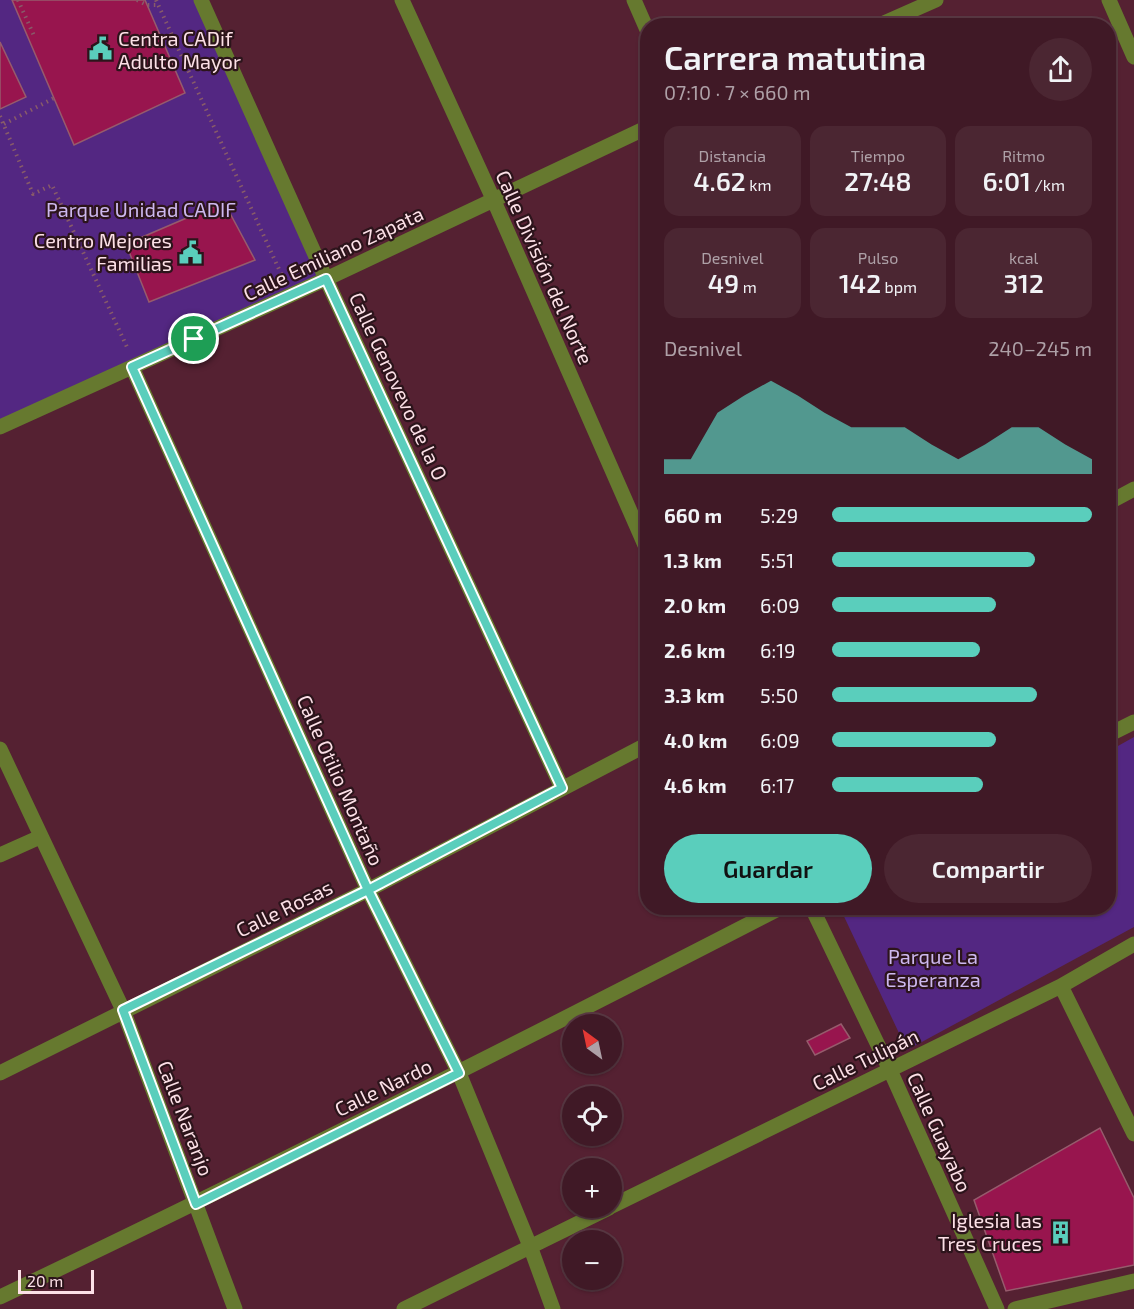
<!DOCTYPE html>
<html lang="es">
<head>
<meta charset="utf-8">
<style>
	:root { --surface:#401926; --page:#4b2632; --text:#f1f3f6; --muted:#aea0a7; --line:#593843; --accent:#5acebc }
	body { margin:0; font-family:"Exo 2",sans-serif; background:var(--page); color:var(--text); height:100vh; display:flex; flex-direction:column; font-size:22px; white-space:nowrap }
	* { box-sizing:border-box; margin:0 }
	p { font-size:20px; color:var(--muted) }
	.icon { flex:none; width:33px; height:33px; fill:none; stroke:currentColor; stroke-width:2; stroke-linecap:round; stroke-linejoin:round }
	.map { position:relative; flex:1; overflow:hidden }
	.details { position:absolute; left:640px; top:18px; width:476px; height:897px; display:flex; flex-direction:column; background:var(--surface); border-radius:24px; box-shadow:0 2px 4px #0004,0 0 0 2px var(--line) }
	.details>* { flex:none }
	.needle { width:39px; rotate:327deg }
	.buttons { position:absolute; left:562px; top:1014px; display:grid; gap:12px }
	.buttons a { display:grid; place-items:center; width:60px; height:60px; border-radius:50%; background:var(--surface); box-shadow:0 2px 4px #0004,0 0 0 2px var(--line); font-size:30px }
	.scale { position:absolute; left:18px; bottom:15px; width:76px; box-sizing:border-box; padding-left:6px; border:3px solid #fce0e7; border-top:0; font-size:16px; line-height:21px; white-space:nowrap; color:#fce0e7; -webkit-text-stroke:4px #2c141b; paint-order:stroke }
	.pin { position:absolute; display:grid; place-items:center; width:51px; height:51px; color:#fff; margin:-26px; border:3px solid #fff; border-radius:50%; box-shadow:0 2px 6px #0007 }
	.round { display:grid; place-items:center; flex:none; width:63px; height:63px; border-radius:32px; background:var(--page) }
	.headline { display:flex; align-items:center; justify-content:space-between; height:102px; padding:0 24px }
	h1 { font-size:33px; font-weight:600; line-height:45px }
	.stats { display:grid; grid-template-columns:repeat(3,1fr); gap:9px; height:102px; padding:6px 24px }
	.stats div { display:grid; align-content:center; border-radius:15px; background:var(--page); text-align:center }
	.stats b { font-size:26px; font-weight:600 }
	.stats small { font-size:16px; font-weight:400 }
	.stats p { font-size:16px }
	.chart { height:168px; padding:12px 24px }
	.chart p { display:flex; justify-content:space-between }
	.chart svg { width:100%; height:108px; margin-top:6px; fill:var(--accent); opacity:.7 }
	.primary-button { display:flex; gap:12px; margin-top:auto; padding:12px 24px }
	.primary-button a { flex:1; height:69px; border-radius:36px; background:var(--accent); color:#111; font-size:24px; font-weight:600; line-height:69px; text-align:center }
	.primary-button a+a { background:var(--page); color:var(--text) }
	ul { padding:0 24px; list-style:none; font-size:20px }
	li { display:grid; grid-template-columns:96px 72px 1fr; align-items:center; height:45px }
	li i { height:15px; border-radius:8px; background:var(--accent) }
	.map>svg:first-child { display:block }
</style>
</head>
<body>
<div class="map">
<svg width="1134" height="1309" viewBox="0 0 1134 1309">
	<rect width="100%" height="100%" fill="#552132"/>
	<path fill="#532782" d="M0,0H201L326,279L0,427Z
		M1134,737V927L907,1050L840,908H1108L1109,751Z"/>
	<path fill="#98154e" stroke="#965b6c" stroke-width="1.5" d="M12,0H145L185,93L74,145Z
		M0,42L26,97L0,109Z
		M224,202L255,260L149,302L126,244Z
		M841,1024L850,1038L815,1055L807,1041Z
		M1100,1128L1134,1198V1265L1006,1291L974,1200Z"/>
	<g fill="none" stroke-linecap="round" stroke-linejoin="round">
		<path stroke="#885b69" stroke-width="4" stroke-dasharray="1.5 4.5" stroke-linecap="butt" d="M18,0L35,38
			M137,0L147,5H159
			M156,0L283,278
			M0,116L33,194L52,185L127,347
			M4,124L54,98"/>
		<path stroke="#66792f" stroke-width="15" d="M201,0L326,279L562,788
			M402,0L494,201L648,552
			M634,0L648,32
			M1109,0L1134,57
			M877,26L936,0
			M132,367L368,890L459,1073L530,1246L553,1309
			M0,427L326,279L648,127
			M1108,503L1134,489
			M1108,735L1134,722
			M0,749L123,1010L235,1309
			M0,855L40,837
			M812,908L890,1070L997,1309
			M1061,986L1134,1134
			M0,1073L368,890L648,744
			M612,1206L1061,986L1134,944
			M0,1297C263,1172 522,1041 780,908
			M404,1309L609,1208
			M1015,1309L1134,1281"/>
	</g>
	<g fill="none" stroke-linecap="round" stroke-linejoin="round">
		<defs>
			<path id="route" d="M194,339L132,367L368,890L123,1010L196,1204L459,1073L368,890L562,788L326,279L194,339"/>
		</defs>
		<use href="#route" stroke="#fff" stroke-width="12"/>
		<use href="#route" stroke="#5acebc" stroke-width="8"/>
	</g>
	<defs>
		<symbol id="civic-bare" viewBox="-9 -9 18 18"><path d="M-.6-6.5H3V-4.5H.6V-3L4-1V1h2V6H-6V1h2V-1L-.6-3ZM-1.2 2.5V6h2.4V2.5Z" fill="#5acebc" stroke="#2c141b" stroke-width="2.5" paint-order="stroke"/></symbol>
		<symbol id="building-bare" viewBox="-9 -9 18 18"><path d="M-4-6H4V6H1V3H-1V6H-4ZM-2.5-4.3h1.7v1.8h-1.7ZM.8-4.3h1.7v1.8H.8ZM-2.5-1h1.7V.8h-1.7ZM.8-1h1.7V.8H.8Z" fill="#5acebc" stroke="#2c141b" stroke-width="2.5" paint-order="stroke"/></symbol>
	</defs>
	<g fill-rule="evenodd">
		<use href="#civic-bare" x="84" y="32" width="33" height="33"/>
		<use href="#civic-bare" x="174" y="236" width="33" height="33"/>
		<use href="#building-bare" x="1044" y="1216" width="33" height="33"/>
	</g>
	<g text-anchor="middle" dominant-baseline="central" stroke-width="4.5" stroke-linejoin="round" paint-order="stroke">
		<g font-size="20" fill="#fce0e7" stroke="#2c141b" text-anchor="end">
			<text x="118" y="38" text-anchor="start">Centra CADif<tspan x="118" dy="23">Adulto Mayor</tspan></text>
			<text x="172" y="240">Centro Mejores<tspan x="172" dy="23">Familias</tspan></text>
			<text x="1042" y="1220">Iglesia las<tspan x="1042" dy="23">Tres Cruces</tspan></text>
		</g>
		<g font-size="20" fill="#cdb8ef" stroke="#2c141b">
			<text x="141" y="209">Parque Unidad CADIF</text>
			<text x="933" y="956">Parque La<tspan x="933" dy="23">Esperanza</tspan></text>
		</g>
		<g font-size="20" fill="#fce0e7" stroke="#2c141b">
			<text transform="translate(333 253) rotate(-25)">Calle Emiliano Zapata</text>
			<text transform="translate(545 267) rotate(66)">Calle División del Norte</text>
			<text transform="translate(399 386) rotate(65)">Calle Genovevo de la O</text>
			<text transform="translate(341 780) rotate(66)">Calle Otilio Montaño</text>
			<text transform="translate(284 908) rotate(-26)">Calle Rosas</text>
			<text transform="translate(865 1059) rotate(-26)">Calle Tulipán</text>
			<text transform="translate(383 1087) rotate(-26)">Calle Nardo</text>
			<text transform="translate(186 1118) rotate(69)">Calle Naranjo</text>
			<text transform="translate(940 1132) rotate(66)">Calle Guayabo</text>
		</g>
	</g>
</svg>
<div class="buttons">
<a><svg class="needle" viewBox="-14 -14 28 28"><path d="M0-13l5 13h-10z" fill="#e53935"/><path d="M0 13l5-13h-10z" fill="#aea0a7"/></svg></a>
<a><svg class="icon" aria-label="locate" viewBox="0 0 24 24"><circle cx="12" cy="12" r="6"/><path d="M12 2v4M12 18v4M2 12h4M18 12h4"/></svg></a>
<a>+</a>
<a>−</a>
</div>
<div class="scale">20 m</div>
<div class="pin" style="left:194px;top:339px;background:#1e9e55"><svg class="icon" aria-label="arrive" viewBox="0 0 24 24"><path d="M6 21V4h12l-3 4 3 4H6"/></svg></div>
<section class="details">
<div class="headline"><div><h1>Carrera matutina</h1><p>07:10 · 7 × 660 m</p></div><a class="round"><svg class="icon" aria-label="share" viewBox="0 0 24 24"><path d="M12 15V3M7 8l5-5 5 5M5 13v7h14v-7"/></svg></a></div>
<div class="stats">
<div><p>Distancia</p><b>4.62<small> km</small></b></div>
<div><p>Tiempo</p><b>27:48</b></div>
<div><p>Ritmo</p><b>6:01<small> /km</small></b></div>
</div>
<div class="stats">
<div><p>Desnivel</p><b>49<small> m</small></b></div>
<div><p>Pulso</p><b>142<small> bpm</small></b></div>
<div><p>kcal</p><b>312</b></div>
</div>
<div class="chart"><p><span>Desnivel</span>240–245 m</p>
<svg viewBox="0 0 160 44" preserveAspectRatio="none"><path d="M0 44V38L10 38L20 19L30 12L40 6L50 12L60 19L70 25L80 25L90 25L100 32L110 38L120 32L130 25L140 25L150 32L160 38V44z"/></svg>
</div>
<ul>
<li><b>660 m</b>5:29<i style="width:100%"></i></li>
<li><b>1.3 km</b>5:51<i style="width:78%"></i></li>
<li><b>2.0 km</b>6:09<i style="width:63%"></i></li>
<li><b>2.6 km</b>6:19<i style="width:57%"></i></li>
<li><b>3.3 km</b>5:50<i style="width:79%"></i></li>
<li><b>4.0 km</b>6:09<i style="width:63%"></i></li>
<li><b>4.6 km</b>6:17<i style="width:58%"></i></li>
</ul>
<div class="primary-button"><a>Guardar</a><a>Compartir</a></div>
</section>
</div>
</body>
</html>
